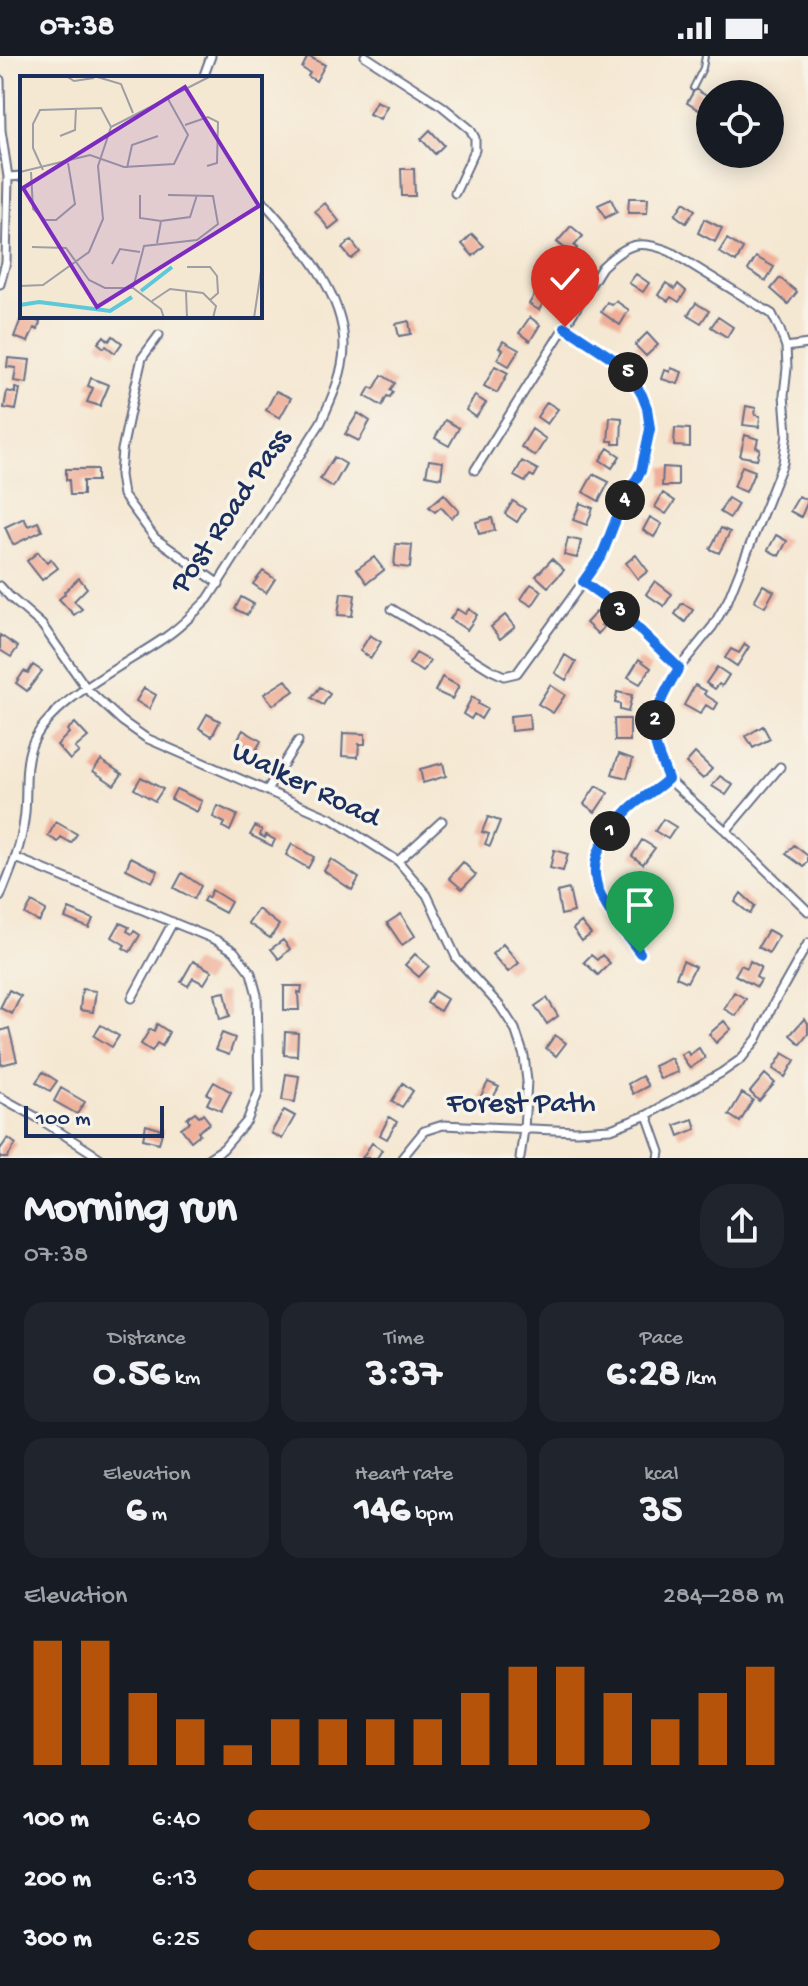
<!DOCTYPE html>
<html lang="en">
<head>
<meta charset="utf-8">
<style>
	:root { --surface:#171b24; --page:#20242c; --text:#f1f3f6; --muted:#9ea1a6; --accent:#b45309 }
	body { margin:0; font-family:"Gochi Hand",sans-serif; background:var(--page); color:var(--text); height:100vh; display:flex; flex-direction:column; font-size:30px; white-space:nowrap }
	* { box-sizing:border-box; margin:0 }
	p { font-size:26px; color:var(--muted) }
	.icon { flex:none; width:44px; height:44px; fill:none; stroke:currentColor; stroke-width:2; stroke-linecap:round; stroke-linejoin:round }
	.map { position:relative; height:1102px; overflow:hidden }
	.drawer { display:flex; flex-direction:column; background:var(--surface); flex:1 }
	.drawer>* { flex:none }
	.buttons { position:absolute; left:696px; top:24px; display:grid; gap:16px }
	.buttons a { display:grid; place-items:center; width:88px; height:88px; border-radius:50%; background:var(--surface); box-shadow:0 4px 20px #0003; font-size:40px }
	.scale { position:absolute; left:24px; bottom:20px; width:140px; box-sizing:border-box; padding-left:8px; border:4px solid #1b2f5e; border-top:0; font-size:22px; line-height:28px; white-space:nowrap; color:#1b2f5e; -webkit-text-stroke:6px #f7f3e8; paint-order:stroke }
	.pin { position:absolute; display:grid; place-items:center; width:68px; height:68px; color:#fff; margin:-82px -34px; border-radius:50% 50% 50% 0; rotate:-45deg; box-shadow:0 0 8px #0007 }
	.pin .icon { rotate:45deg }
	.km { position:absolute; width:40px; height:40px; margin:-20px; border-radius:50%; background:#222; color:#fff; font-size:22px; line-height:40px; text-align:center }
	.round { display:grid; place-items:center; flex:none; width:84px; height:84px; border-radius:32px; background:var(--page) }
	.headline { display:flex; align-items:center; justify-content:space-between; height:136px; padding:0 24px }
	h1 { font-size:44px; font-weight:700; line-height:60px }
	.metrics { display:grid; grid-template-columns:repeat(3,1fr); gap:12px; height:136px; padding:8px 24px }
	.metrics div { display:grid; align-content:center; border-radius:20px; background:var(--page); text-align:center }
	.metrics b { font-size:40px; font-weight:700 }
	.metrics small { font-size:22px; font-weight:400 }
	.metrics p { font-size:22px }
	.chart { height:224px; padding:16px 24px }
	.chart p { display:flex; justify-content:space-between }
	.chart svg { width:100%; height:144px; margin-top:8px; stroke:var(--accent); stroke-width:6 }
	ul { padding:0 24px; list-style:none; font-size:26px }
	li { display:grid; grid-template-columns:128px 96px 1fr; align-items:center; height:60px }
	li i { height:20px; border-radius:10px; background:var(--accent) }
	.status { display:flex; justify-content:space-between; align-items:center; height:56px; padding:0 40px; background:var(--surface); direction:ltr }
	.status svg { height:22px; fill:currentColor }
	.map>svg:first-child { display:block }
</style>
</head>
<body>
<div class="status"><b>07:38</b><svg viewBox="0 0 49 12"><path d="M0 12V9h3v3zM5 12V6h3v6zM10 12V3h3v9zM15 12V0h3v12zM26 1h20v11H26zM47 4h2v5h-2z"/></svg></div>
<div class="map">
<svg width="808" height="1102" viewBox="0 0 808 1102">
	<rect width="100%" height="100%" fill="#f7f3e8"/>
	<filter id="ink" filterUnits="userSpaceOnUse"><feTurbulence type="fractalNoise" baseFrequency=".0125" numOctaves="2"/><feDisplacementMap in="SourceGraphic" scale="16" xChannelSelector="R" yChannelSelector="G"/><feConvolveMatrix kernelMatrix="1 2 1 2 8 2 1 2 1" color-interpolation-filters="sRGB"/></filter>
	<filter id="wash" filterUnits="userSpaceOnUse"><feTurbulence type="fractalNoise" baseFrequency=".006" numOctaves="4" result="noise"/><feDisplacementMap in="SourceGraphic" scale="32" xChannelSelector="R" yChannelSelector="G"/><feGaussianBlur stdDeviation="1.8" result="paint"/><feColorMatrix in="noise" values="0 0 0 0 0 0 0 0 0 0 0 0 0 0 0 0 0 1.4 0 .05"/><feComposite in="paint" operator="in"/></filter>
	<g filter="url(#wash)">
		<rect width="100%" height="100%" fill="#f5e8d3"/>
		<g id="blocks">
			<path fill="#efae98" d="M308,0L325,9L316,25L308,20L310,17L302,12Z
				M695,33L710,42V52L705,49L702,56L687,47Z
				M376,45L387,50L380,63L369,58Z
				M430,74L444,89L435,98L421,83Z
				M401,113H414L415,140H402Z
				M629,142H648L647,157H628Z
				M611,143L617,156L605,162L598,149Z
				M684,146L695,154L686,167L675,159Z
				M325,147L339,165L329,173L315,155Z
				M704,163L722,172L715,186L698,177Z
				M571,170L583,180L574,190L577,192L572,198L557,186Z
				M472,178L484,190L473,200L462,188Z
				M727,183L743,193L736,206L719,196Z
				M351,184L360,196L351,203L342,192Z
				M756,201L774,211L766,225L748,214Z
				M553,202L562,207L551,223L543,217Z
				M636,218L649,227L643,236L629,227Z
				M780,222L797,236L788,248L771,233Z
				M666,227L675,233L678,228L686,235L679,246L671,241L668,245L658,239Z
				M539,231L549,237L539,254L529,248Z
				M616,245L629,254L620,269L601,256L607,246L612,249Z
				M696,247L709,255L701,267L688,259Z
				M22,260L40,266L38,274L34,272L28,286L14,281Z
				M530,261L540,269L530,285L519,277Z
				M718,261L733,271L727,281L711,271Z
				M409,265L411,278L399,280L396,268Z
				M647,277L658,289L646,300L635,289Z
				M104,280L109,285L113,280L122,287L115,297L106,290L104,292L98,287Z
				M503,285L519,294L509,310L497,303L503,294L499,292Z
				M8,302L30,304L27,327L14,325L16,312L7,311Z
				M495,310L508,317L497,337L484,330Z
				M671,312L682,316L678,328L662,323L665,314L670,316Z
				M382,319L395,327L390,334L393,336L390,341L387,340L382,350L365,340L370,331L374,333Z
				M91,322L109,329L100,350L87,346L93,332L88,330Z
				M15,332L20,333L16,354L4,352L7,335L15,337Z
				M276,335L291,342L280,362L266,354Z
				M475,340L486,347L476,361L466,354Z
				M547,346L558,353L547,368L537,361Z
				M746,350L756,352L755,359L760,360L759,371L743,369Z
				M358,357L370,365L359,385L345,378Z
				M610,361L622,362L621,388H613V385H608Z
				M445,364L459,372L449,390L435,382Z
				M675,372L690,373V391L674,390Z
				M532,373L546,383L535,400L521,391Z
				M745,379L758,383L756,391L760,393L757,403L740,400Z
				M608,392L620,400L612,412L600,404Z
				M334,401L346,408L333,431L320,423Z
				M429,404L443,406L441,422L426,419Z
				M522,405L538,414L534,421L530,419L525,426L514,420Z
				M742,410L755,415L746,436L734,431Z
				M663,411L678,412V430H662Z
				M66,413H97V425H83V439H70L69,424H66Z
				M593,418L609,426L599,445L583,436Z
				M663,437L675,445L666,458L655,451Z
				M444,438L459,455L451,462L441,451L435,456L429,451Z
				M799,440L808,445L801,461L790,455Z
				M728,442L738,448L730,462L720,456Z
				M513,445L525,453L517,466L505,458Z
				M580,447L593,452L587,469L573,464Z
				M650,461L662,468L654,481L643,474Z
				M24,462L28,470L38,466L42,475L13,489L5,471Z
				M492,462L495,474L479,478L476,466Z
				M721,472L730,476L719,497L710,493Z
				M776,479L787,485L779,500L768,494Z
				M568,482L581,485L577,502L564,499Z
				M396,488L412,489L410,512L394,510Z
				M38,496L47,507L51,503L58,512L42,524L27,505Z
				M636,499L648,515L638,523L626,507Z
				M374,501L384,514L367,527L357,513Z
				M552,503L564,514L548,531L536,520Z
				M263,515L275,523L266,537L253,528Z
				M79,522L87,532L74,545L82,553L74,559L59,543L65,538L64,536Z
				M655,525L672,538L664,550L646,538Z
				M531,528L542,535L532,550L521,543Z
				M763,529L774,535L765,551L754,545Z
				M341,537L355,539L352,560L338,559Z
				M241,541L254,548L247,559L235,553Z
				M682,547L693,554L685,566L675,558Z
				M457,553L465,558L469,553L477,559L467,574L450,563Z
				M597,555L606,564L601,569L604,571L598,578L586,567Z
				M505,559L515,571L500,583L491,571Z
				M0,579L18,591L11,601L0,594Z
				M370,579L381,586L371,602L360,595Z
				M745,588L749,591L737,610L725,602L731,593L739,597Z
				M416,597L430,605L423,616L409,608Z
				M565,599L576,606L566,624L555,617Z
				M639,603L651,612L640,628L628,621Z
				M33,609L42,615L27,635L16,627L24,615L28,617Z
				M717,611L729,619L722,630L719,628L715,633L706,627Z
				M442,621L459,630L452,643L435,635Z
				M286,624L294,635L273,649L264,638Z
				M550,629L565,639L553,657L538,648Z
				M695,629L706,635L704,638L718,647L714,654L706,649L700,658L684,649Z
				M320,631L330,638L323,649L312,642Z
				M144,632L156,639L149,653L136,645Z
				M617,636L632,639L628,656L620,654V648L615,647Z
				M472,641L479,646L478,648L487,653L481,663L474,658L471,663L463,658Z
				M207,658L220,665L212,680L199,672Z
				M529,658L530,673L511,675L510,660Z
				M614,663H630V685H615Z
				M75,667L88,681L75,692L79,696L70,704L57,689L69,677L67,674Z
				M763,670L770,683L753,692L746,680Z
				M243,674L261,685L255,696L237,684Z
				M343,677L365,678V688H359L358,701L342,700Z
				M695,697L712,713L703,723L686,707Z
				M619,698L633,703L627,722L612,718Z
				M101,704L122,718L114,729L93,715Z
				M443,707L446,720L423,727L420,713Z
				M720,720L733,729L726,739L712,730Z
				M141,721L163,733L155,745L134,733Z
				M596,730L608,737L595,756L584,748Z
				M176,733L202,745L197,756L171,743Z
				M218,750L237,759L230,775L223,771L225,767L213,761Z
				M488,761L500,765L490,790L485,788L489,778L482,776Z
				M663,763L676,771L668,783L655,775Z
				M56,766L77,778L71,787L61,781L58,786L48,780Z
				M255,770L262,774L260,779L265,782L266,779L275,784L272,790L250,779Z
				M642,784L655,792L643,808L632,800Z
				M292,788L314,801L308,812L286,799Z
				M794,789L808,800V805L804,811L786,798Z
				M554,794L568,798L563,815L550,812Z
				M131,801L158,815L152,826L126,813Z
				M331,803L359,822L352,834L324,815Z
				M463,806L476,819L462,833L449,822Z
				M182,817L201,830L194,843L174,832Z
				M635,824L644,837L633,844L625,830Z
				M569,833L574,856L561,859L557,836Z
				M212,834L231,846L225,857L203,845L206,840L208,842Z
				M741,837L755,850L750,858L735,846Z
				M659,843L668,856L656,864L647,850Z
				M32,846L46,854L39,866L25,858Z
				M69,853L93,863L89,872L65,862Z
				M258,853L279,869L270,882L248,867Z
				M401,858L415,880L402,889L387,867Z
				M581,866L591,878L582,885L573,873Z
				M120,867L129,871L127,875L132,878L134,875L140,879L130,896L123,892L125,889L112,881Z
				M768,874L779,880L769,897L758,891Z
				M283,884L290,893L279,903L271,893Z
				M503,888L519,907L508,916L492,898Z
				M415,898L429,910L419,921L405,909Z
				M591,899L597,904L602,899L610,907L598,919L584,906Z
				M193,905L212,915L204,928L193,922L188,930L181,926Z
				M683,905L695,911L687,926L676,921Z
				M750,905L761,911L756,921L761,924L757,931L735,919L741,909L747,912Z
				M284,930H302L301,937L298,936L299,954H284Z
				M82,933L96,935L93,956L80,954Z
				M9,934L21,940L12,958L0,952Z
				M434,935L447,943L440,955L427,947Z
				M225,936L230,960L220,963L215,938Z
				M734,936L746,943L736,960L724,953Z
				M547,942L558,960L547,968L535,950Z
				M804,963L808,967V978L800,988L790,979Z
				M724,965L731,973L716,987L709,978Z
				M157,968L169,976L162,990L157,987L152,995L141,988L150,973L154,975Z
				M101,969L119,980L112,991L94,980Z
				M9,972L17,1005L1,1009L0,975Z
				M285,976L298,977L297,1000L284,999Z
				M222,977L235,982L229,999L215,994Z
				M555,979L566,987L556,1000L546,992Z
				M699,992L705,1002L690,1012L681,999L687,995L689,999Z
				M783,997L795,1004L785,1021L773,1013Z
				M671,1002L678,1016L660,1023L654,1010Z
				M43,1016L57,1025L50,1035L36,1026Z
				M286,1018L299,1020L295,1046L282,1044Z
				M765,1018L775,1027L759,1045L750,1036Z
				M642,1020L648,1030L633,1038L628,1028Z
				M214,1026L231,1036L221,1055L207,1048L211,1040L207,1038Z
				M488,1026L499,1031L490,1047L480,1042Z
				M403,1027L413,1035L402,1051L392,1045Z
				M61,1032L85,1046L77,1058L54,1045Z
				M742,1037L753,1044L740,1066L729,1059Z
				M284,1054L295,1060L282,1083L271,1077Z
				M195,1056L199,1060L203,1058L210,1067L198,1076L200,1078L191,1085L181,1072L190,1066L187,1062Z
				M389,1061L397,1066L387,1083L380,1079Z
				M693,1063L696,1073L679,1080L675,1069Z
				M146,1069L163,1074L159,1087L143,1083Z
				M8,1082L16,1088L7,1102H0V1091L1,1092Z
				M372,1087L382,1094L377,1102H362Z"/>
		</g>
	</g>
	<g filter="url(#ink)">
		<use href="#blocks" fill-opacity="0" stroke="#677087" stroke-width="2"/>
		<g fill="none" stroke-linecap="round" stroke-linejoin="round">
			<defs>
				<path id="service" d="M693,32L703,12L705,0"/>
				<path id="minor" d="M365,0L442,50L470,73L475,82V94L455,137
					M203,22L211,0
					M0,24L1,74L8,121L6,206L0,228
					M8,121L22,120
					M565,271L618,306L628,316L642,339L647,352L650,373L641,415L622,448L602,499L583,526L611,546L679,612
					M159,279L142,302L135,332L122,394L120,419L123,439L155,482L219,528
					M786,291L808,288
					M475,414L602,211C626,188 639,182 671,196L772,258L780,274L786,291L787,312L784,339L787,378L783,407L728,544L713,570L679,612L662,640L655,662V686L668,723L726,775L808,855
					M0,530L10,541L42,569L87,633L122,665L146,682L332,763L398,805L427,839L457,903L500,950L515,973L524,1000L527,1025L524,1073L520,1102
					M392,553L491,614L504,620L517,617L583,526
					M267,734L298,685
					M726,775L780,711
					M16,802L216,884L234,895L251,917L257,939L259,1035L247,1065L223,1093L209,1102
					M398,805L442,765
					M0,841C10,816 21,792 24,765C28,741 23,714 31,691C47,645 128,608 167,580C183,569 195,556 208,543L321,366C332,342 344,316 344,290C344,234 295,182 260,142
					M640,897C598,841 569,813 629,753C640,742 655,736 668,723
					M132,942L173,866
					M0,1041L38,1062L100,1102
					M647,1059L660,1096L659,1102
					M402,1102L424,1075L443,1069L576,1075L611,1073L647,1059L721,1017L741,1003L757,983L774,947L808,887"/>
			</defs>
			<use href="#service" stroke="#677087" stroke-width="8"/>
			<use href="#minor" stroke="#677087" stroke-width="11"/>
			<use href="#service" stroke="#fff" stroke-width="4"/>
			<use href="#minor" stroke="#fff" stroke-width="7"/>
		</g>
	</g>
	<g fill="none" stroke-linecap="round" stroke-linejoin="round" filter="url(#ink)">
		<defs>
			<path id="route" d="M565,271L618,306L628,316L642,339L647,352L650,373L641,415L622,448L602,499L583,526L611,546L679,612C665,635 651,658 655,686C657,698 664,711 668,723C656,735 640,742 629,753C569,814 598,840 640,897"/>
		</defs>
		<use href="#route" stroke="#fff" stroke-width="16"/>
		<use href="#route" stroke="#1a73e8" stroke-width="10"/>
	</g>
	<g text-anchor="middle" dominant-baseline="central" stroke-width="7" stroke-linejoin="round" paint-order="stroke">
		<g font-size="30" fill="#1b2f5e" stroke="#f7f3e8">
			<text transform="translate(232 456) rotate(-56)">Post Road Pass</text>
			<text transform="translate(305 730) rotate(26)">Walker Road</text>
			<text x="521" y="1049">Forest Path</text>
		</g>
	</g>
	<g transform="translate(20 20)">
		<rect width="242" height="242" fill="#f5e8d3"/>
		<path fill="none" stroke="#5dc8d8" stroke-width="4" d="M121,215L152,191M0,229L19,226L90,235L112,221"/>
		<path fill="none" stroke="#9e9ea4" stroke-width="2" d="M46,0L54,5L74,2M74,0L101,8L113,37M165,49L188,41L198,46L197,87L187,90M40,60L55,54L56,32M107,92L112,69L138,60M23,94L13,72V48L20,34L81,32L91,51M0,96L70,79L104,91L154,88L168,59L148,23M11,96L13,133L25,144H36L55,128L48,87M120,119V142L141,145M137,167L141,145L170,141L177,119M12,171L46,172L69,204L85,212H113L141,233L144,242M92,188L100,173L120,176M167,191H190L197,200L198,217L190,224M0,210L23,209L69,176L83,143L78,90L91,51L191,0M113,212L124,170L177,164L198,148L193,120L148,119M166,216L167,242M132,225L150,213L183,217L196,230L193,242M234,242L242,188"/>
		<path fill="#7b2cbf" fill-opacity="0.15" stroke="#7b2cbf" stroke-width="4" d="M165,11L239,130L77,231L3,112Z"/>
		<rect width="242" height="242" fill="none" stroke="#1b2f5e" stroke-width="4"/>
	</g>
</svg>
<div class="buttons">
<a><svg class="icon" aria-label="locate" viewBox="0 0 24 24"><circle cx="12" cy="12" r="6"/><path d="M12 2v4M12 18v4M2 12h4M18 12h4"/></svg></a>
</div>
<div class="scale">100 m</div>
<div class="pin" style="left:640px;top:897px;background:#1e9e55"><svg class="icon" aria-label="arrive" viewBox="0 0 24 24"><path d="M6 21V4h12l-3 4 3 4H6"/></svg></div>
<div class="pin" style="left:565px;top:271px;background:#d93025"><svg class="icon" aria-label="check" viewBox="0 0 24 24"><path d="M5 12l5 5 9-10"/></svg></div>
<b class="km" style="left:610px;top:775px">1</b>
<b class="km" style="left:655px;top:664px">2</b>
<b class="km" style="left:620px;top:555px">3</b>
<b class="km" style="left:625px;top:444px">4</b>
<b class="km" style="left:628px;top:316px">5</b>
</div>
<section class="drawer">
<div class="headline"><div><h1>Morning run</h1><p>07:38</p></div><a class="round"><svg class="icon" aria-label="share" viewBox="0 0 24 24"><path d="M12 15V3M7 8l5-5 5 5M5 13v7h14v-7"/></svg></a></div>
<div class="metrics">
<div><p>Distance</p><b>0.56<small> km</small></b></div>
<div><p>Time</p><b>3:37</b></div>
<div><p>Pace</p><b>6:28<small> /km</small></b></div>
</div>
<div class="metrics">
<div><p>Elevation</p><b>6<small> m</small></b></div>
<div><p>Heart rate</p><b>146<small> bpm</small></b></div>
<div><p>kcal</p><b>35</b></div>
</div>
<div class="chart"><p><span>Elevation</span>284–288 m</p>
<svg viewBox="0 0 160 44" preserveAspectRatio="none"><path d="M5 44V6M15 44V6M25 44V22M35 44V30M45 44V38M55 44V30M65 44V30M75 44V30M85 44V30M95 44V22M105 44V14M115 44V14M125 44V22M135 44V30M145 44V22M155 44V14"/></svg>
</div>
<ul>
<li><b>100 m</b>6:40<i style="width:75%"></i></li>
<li><b>200 m</b>6:13<i style="width:100%"></i></li>
<li><b>300 m</b>6:25<i style="width:88%"></i></li>
</ul>
</section>
</body>
</html>
